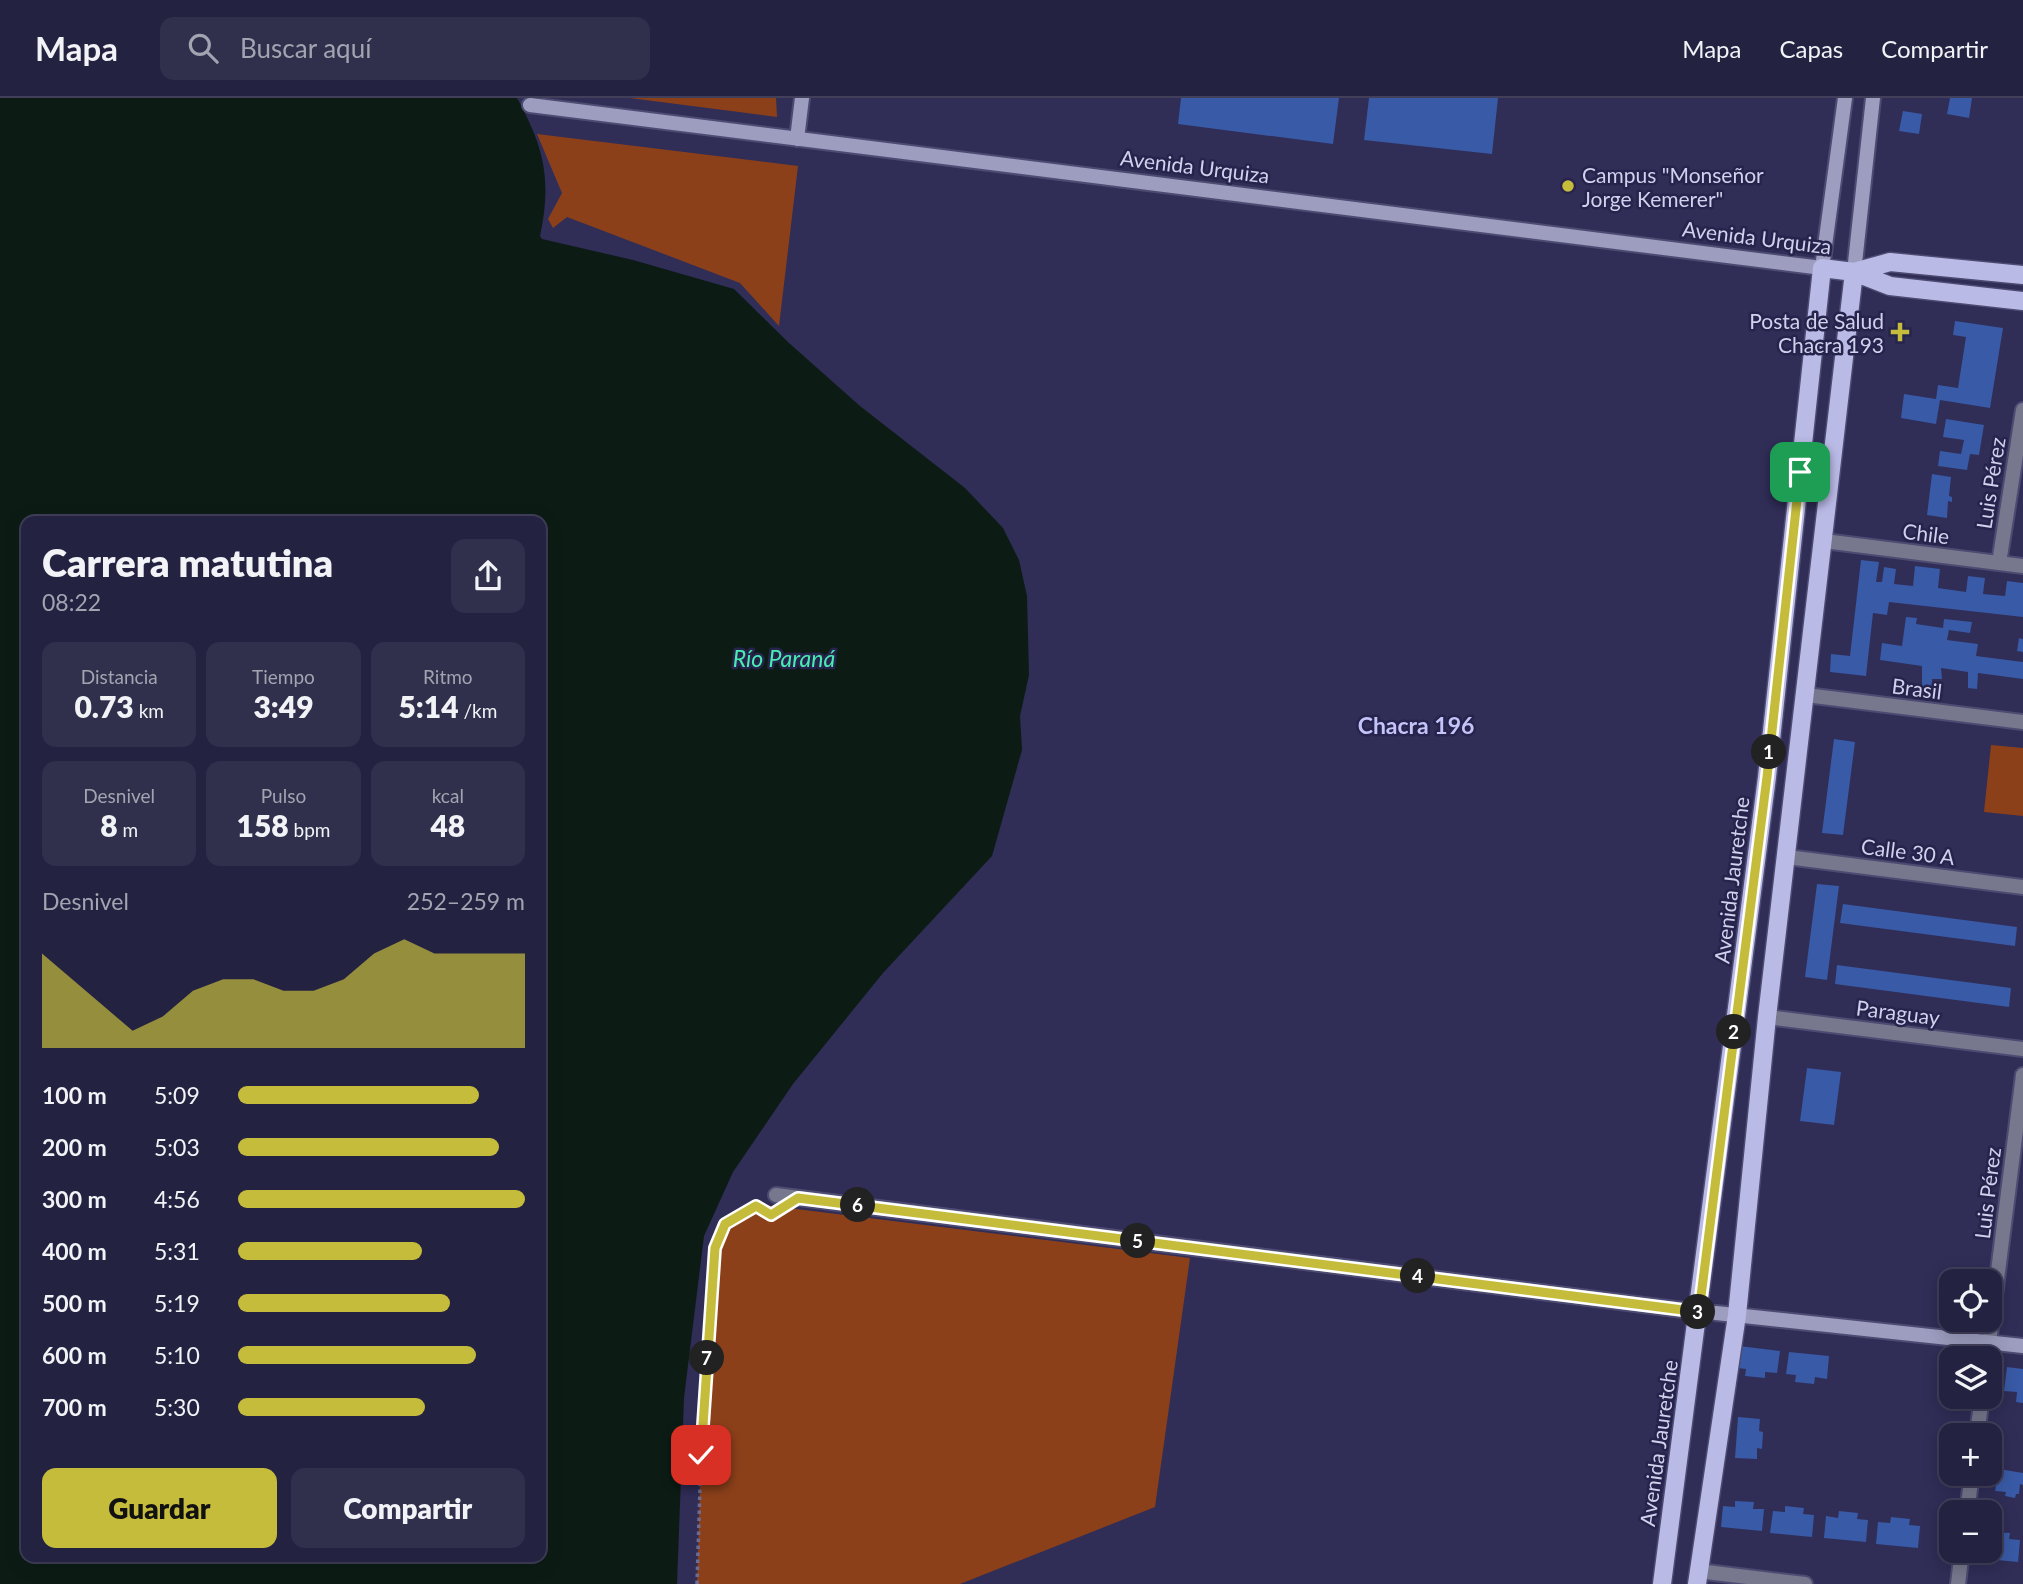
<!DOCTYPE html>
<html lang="es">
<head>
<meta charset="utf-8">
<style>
	:root { --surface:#242241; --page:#302f4c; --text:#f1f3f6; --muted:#a3a4b1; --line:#413f5a; --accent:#c6bc3c }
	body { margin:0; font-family:Lato,sans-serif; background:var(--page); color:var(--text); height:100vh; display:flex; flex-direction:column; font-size:26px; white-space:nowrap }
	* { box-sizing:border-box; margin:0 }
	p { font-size:23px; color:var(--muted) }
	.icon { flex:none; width:38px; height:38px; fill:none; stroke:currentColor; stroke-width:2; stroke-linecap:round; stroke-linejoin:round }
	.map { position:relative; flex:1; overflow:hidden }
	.side { position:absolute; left:21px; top:418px; width:525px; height:1046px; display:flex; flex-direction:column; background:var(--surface); border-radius:14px; box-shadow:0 4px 18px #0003,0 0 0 2px var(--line) }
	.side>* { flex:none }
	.fabs { position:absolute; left:1939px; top:1171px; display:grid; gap:14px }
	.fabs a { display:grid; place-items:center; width:63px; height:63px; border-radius:14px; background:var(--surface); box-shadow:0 4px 18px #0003,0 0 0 2px var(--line); font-size:35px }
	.pin { position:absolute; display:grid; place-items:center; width:60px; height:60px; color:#fff; margin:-30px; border-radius:14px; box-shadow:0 4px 10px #0006 }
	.km { position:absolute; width:35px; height:35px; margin:-18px; border-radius:50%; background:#222; color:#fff; font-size:19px; line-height:35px; text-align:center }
	.round { display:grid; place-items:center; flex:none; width:74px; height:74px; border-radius:14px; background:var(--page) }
	.headline { display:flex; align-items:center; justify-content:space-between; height:119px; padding:0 21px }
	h1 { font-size:38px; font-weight:800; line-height:52px }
	.metrics { display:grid; grid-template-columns:repeat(3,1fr); gap:10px; height:119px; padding:7px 21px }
	.metrics div { display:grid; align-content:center; border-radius:14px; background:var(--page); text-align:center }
	.metrics b { font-size:30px; font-weight:800 }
	.metrics small { font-size:19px; font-weight:400 }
	.metrics p { font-size:19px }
	.chart { height:196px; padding:14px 21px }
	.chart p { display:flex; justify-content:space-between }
	.chart svg { width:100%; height:126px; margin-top:7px; fill:var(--accent); opacity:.7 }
	.button { display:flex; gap:14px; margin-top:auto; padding:14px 21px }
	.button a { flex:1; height:80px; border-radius:14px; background:var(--accent); color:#111; font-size:28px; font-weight:800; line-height:80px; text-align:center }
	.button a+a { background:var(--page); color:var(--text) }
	ul { padding:0 21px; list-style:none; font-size:23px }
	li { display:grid; grid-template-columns:112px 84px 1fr; align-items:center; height:52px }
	li i { height:18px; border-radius:9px; background:var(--accent) }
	header { display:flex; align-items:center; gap:42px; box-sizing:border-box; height:98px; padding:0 35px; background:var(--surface); border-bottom:2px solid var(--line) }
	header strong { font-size:33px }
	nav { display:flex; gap:38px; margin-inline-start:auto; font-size:24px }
	.search { width:490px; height:63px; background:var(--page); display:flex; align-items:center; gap:18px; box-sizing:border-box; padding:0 24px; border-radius:14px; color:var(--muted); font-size:26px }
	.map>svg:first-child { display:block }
</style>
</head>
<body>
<header>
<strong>Mapa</strong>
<div class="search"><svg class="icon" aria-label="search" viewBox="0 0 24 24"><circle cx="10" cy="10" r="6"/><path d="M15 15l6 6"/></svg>Buscar aquí</div>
<nav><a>Mapa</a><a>Capas</a><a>Compartir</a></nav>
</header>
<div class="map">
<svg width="2023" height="1486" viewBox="0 0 2023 1486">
	<rect width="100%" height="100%" fill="#302d57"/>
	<path fill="#8c401a" d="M630,0H776L777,19Z
		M537,36L798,68L779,228L740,185L567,119L553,130L548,121L562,95Z
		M1991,647L2023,650V718L1984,714Z
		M748,1105L1190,1160L1155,1409L960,1486H697L701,1357L715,1150Z"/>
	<path fill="#0c1c15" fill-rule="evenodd" d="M0,0H517C544,49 552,82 540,138L542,141L633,162L734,191L789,245L860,308L965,390L1003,430L1019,462L1027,498L1029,577L1020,618L1022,652L992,758L883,875L793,986L733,1074L704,1138L684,1300L677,1486H0ZM26,424H541V1460H26Z"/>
	<path fill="#395aa6" d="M1181,0H1339L1333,46L1178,26Z
		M1369,0H1498L1492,56L1364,42Z
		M1950,0H1972L1969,20L1947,16Z
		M1903,13L1922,16L1919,36L1899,33Z
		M1955,223L2003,230L1990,310L1940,302L1936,326L1901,320L1904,296L1936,301L1938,287L1958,290L1966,239L1953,237Z
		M1946,321L1984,327L1979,357L1970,356L1967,372L1938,368L1940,353L1961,356L1964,342L1943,339Z
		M1932,376L1951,379L1949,398L1952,399V404L1948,403L1947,420L1927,417Z
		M1861,462L1879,464L1876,484H1882L1884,469L1896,471L1894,486L1913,488L1915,468L1940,471L1938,490L1966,494L1968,478L1985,480L1983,496L2005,498L2007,483L2023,485V519L1889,504L1887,517L1873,515L1866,578L1830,574L1831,556L1850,558Z
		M1906,519L1917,520L1916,526L1943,530L1944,521L1972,524L1970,535L1949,532L1947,542L1978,546L1976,558L2023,564V581L1978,575L1977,591L1968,590V574L1941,570L1942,581H1932V588H1922V568L1880,562L1882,545L1902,548Z
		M2019,540L2023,541V554L2017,553Z
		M1834,641L1855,644L1843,737L1822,735Z
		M1817,786L1839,788L1827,882L1805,879Z
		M1843,806L2017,829L2015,848L1840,825Z
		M1837,867L2011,890L2009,909L1835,886Z
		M1807,970L1841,974L1834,1027L1800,1023Z
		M1739,1248L1780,1253L1777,1275L1765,1274V1280L1745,1278L1746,1271L1737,1270Z
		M1789,1254L1829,1258L1827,1281L1815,1279L1814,1286L1795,1284L1796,1277L1786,1276Z
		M2007,1269L2023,1271V1305L2016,1304L2017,1294L2004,1293Z
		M1738,1319L1760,1321L1759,1333L1763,1334L1762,1351L1757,1350V1361L1735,1360Z
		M1999,1371L2023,1375V1387L2020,1386L2019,1396H2016L2015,1400L2005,1398L2006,1394L1995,1393Z
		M1735,1403L1754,1404L1753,1411H1764L1762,1433L1721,1429L1723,1408L1735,1409Z
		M1785,1408L1804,1410L1803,1416L1814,1417L1812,1439L1770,1435L1773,1413L1785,1414Z
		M1839,1413L1858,1415L1857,1421L1868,1422L1866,1444L1824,1440L1826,1418L1838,1420Z
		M1891,1419L1910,1421L1909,1427L1920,1428L1918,1450L1876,1446L1878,1424L1890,1425Z
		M1991,1434L2010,1435L2009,1441L2020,1442L2018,1464L1977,1460V1452H1990Z"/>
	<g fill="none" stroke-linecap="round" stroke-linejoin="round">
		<defs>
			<path id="minor" d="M1824,443L2023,468
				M1999,465L2023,312
				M1806,597L2023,624
				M1787,759L2023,789
				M1767,919L2023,951
				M776,1097L1699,1214
				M1987,1260L2023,977
				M1977,1337L1982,1298
				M1967,1414L1972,1376
				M1698,1473L1805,1486
				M1958,1486L1962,1452"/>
			<path id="secondary" d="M530,7L1822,170L1845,0
				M797,41L802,0
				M1854,174L1873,0
				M1716,1215L2023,1248"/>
			<path id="primary" d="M1854,174L1890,164L2023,177
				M1662,1486L1767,679L1822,170L1854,174L1890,188L2023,203
				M1697,1486L1737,1217L1767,919L1854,174"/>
		</defs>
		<use href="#minor" stroke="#4d4b72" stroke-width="18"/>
		<use href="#secondary" stroke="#4d4b72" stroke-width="18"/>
		<use href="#primary" stroke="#4d4b72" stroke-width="21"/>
		<path stroke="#6e6d91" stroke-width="3.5" stroke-dasharray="3.5 3.5" stroke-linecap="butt" d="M697,1486L701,1357L715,1150L725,1127L756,1108L771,1117L775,1114"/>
		<use href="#minor" stroke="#77778d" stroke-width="14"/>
		<use href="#secondary" stroke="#9d9dc0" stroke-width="14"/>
		<use href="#primary" stroke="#babae7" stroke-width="18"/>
	</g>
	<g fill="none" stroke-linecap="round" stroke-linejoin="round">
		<defs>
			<path id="route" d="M701,1357L715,1150L725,1126L756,1108L771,1117L798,1100L1699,1214L1767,679L1800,374"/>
		</defs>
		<use href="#route" stroke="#fff" stroke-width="14"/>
		<use href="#route" stroke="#c6bc3c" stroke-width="9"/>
	</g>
	<g fill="#c6bc3c" stroke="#26234c" stroke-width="2.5">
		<circle cx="1568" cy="88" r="7"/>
		<path d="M1896.5 223.5h7v7h7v7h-7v7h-7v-7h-7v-7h7z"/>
	</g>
	<g text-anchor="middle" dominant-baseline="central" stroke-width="5" stroke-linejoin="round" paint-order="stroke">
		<g font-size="21" fill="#d0d1ec" stroke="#26234c">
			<text transform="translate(1195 68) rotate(7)">Avenida Urquiza</text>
			<text transform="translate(1757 139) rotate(7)">Avenida Urquiza</text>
			<text transform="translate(1990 385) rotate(-81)">Luis Pérez</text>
			<text transform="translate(1926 435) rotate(7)">Chile</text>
			<text transform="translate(1917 590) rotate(7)">Brasil</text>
			<text transform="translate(1908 753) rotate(7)">Calle 30 A</text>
			<text transform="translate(1731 782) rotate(-83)">Avenida Jauretche</text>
			<text transform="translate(1898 914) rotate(7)">Paraguay</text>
			<text transform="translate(1987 1095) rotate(-83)">Luis Pérez</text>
			<text transform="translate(1658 1345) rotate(-82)">Avenida Jauretche</text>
		</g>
		<g font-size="21" fill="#d0d1ec" stroke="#26234c" text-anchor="start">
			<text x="1582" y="76">Campus "Monseñor<tspan x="1582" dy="24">Jorge Kemerer"</tspan></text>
			<text x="1884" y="222" text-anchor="end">Posta de Salud<tspan x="1884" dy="24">Chacra 193</tspan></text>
		</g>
		<g font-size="23" font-style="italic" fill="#49edb2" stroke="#26234c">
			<text x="784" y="560">Río Paraná</text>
		</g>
		<g font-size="23" font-weight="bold" fill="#c4c4f9" stroke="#26234c">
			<text x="1416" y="627">Chacra 196</text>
		</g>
	</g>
</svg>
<div class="fabs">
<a><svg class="icon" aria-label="locate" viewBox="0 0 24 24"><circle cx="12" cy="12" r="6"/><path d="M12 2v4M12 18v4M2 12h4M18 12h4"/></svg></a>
<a><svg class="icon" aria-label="layers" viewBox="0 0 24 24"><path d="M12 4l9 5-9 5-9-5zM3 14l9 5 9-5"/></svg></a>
<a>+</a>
<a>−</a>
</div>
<div class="pin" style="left:1800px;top:374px;background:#1e9e55"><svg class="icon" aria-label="arrive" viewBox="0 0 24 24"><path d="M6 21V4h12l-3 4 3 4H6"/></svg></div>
<div class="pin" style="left:701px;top:1357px;background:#d93025"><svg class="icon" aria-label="check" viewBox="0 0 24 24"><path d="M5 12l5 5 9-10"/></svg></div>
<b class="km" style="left:1769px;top:654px">1</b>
<b class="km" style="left:1734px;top:934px">2</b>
<b class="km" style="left:1698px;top:1214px">3</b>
<b class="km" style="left:1418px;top:1178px">4</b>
<b class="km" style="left:1138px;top:1143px">5</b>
<b class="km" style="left:858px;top:1107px">6</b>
<b class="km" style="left:707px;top:1260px">7</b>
<section class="side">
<div class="headline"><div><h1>Carrera matutina</h1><p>08:22</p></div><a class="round"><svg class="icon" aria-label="share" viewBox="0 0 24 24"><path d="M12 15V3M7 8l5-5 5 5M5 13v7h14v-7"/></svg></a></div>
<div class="metrics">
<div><p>Distancia</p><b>0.73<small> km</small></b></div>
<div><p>Tiempo</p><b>3:49</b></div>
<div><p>Ritmo</p><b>5:14<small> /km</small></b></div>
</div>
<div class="metrics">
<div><p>Desnivel</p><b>8<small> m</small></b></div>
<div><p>Pulso</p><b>158<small> bpm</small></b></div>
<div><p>kcal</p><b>48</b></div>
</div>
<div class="chart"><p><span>Desnivel</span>252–259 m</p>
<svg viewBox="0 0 160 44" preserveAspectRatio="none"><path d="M0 44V11L10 20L20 29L30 38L40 33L50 24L60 20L70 20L80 24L90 24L100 20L110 11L120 6L130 11L140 11L150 11L160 11V44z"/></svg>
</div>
<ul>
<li><b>100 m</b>5:09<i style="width:84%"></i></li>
<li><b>200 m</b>5:03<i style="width:91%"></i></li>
<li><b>300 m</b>4:56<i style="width:100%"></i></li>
<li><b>400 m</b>5:31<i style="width:64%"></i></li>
<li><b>500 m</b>5:19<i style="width:74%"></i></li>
<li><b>600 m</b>5:10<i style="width:83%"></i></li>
<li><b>700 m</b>5:30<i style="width:65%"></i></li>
</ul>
<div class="button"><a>Guardar</a><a>Compartir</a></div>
</section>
</div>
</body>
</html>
